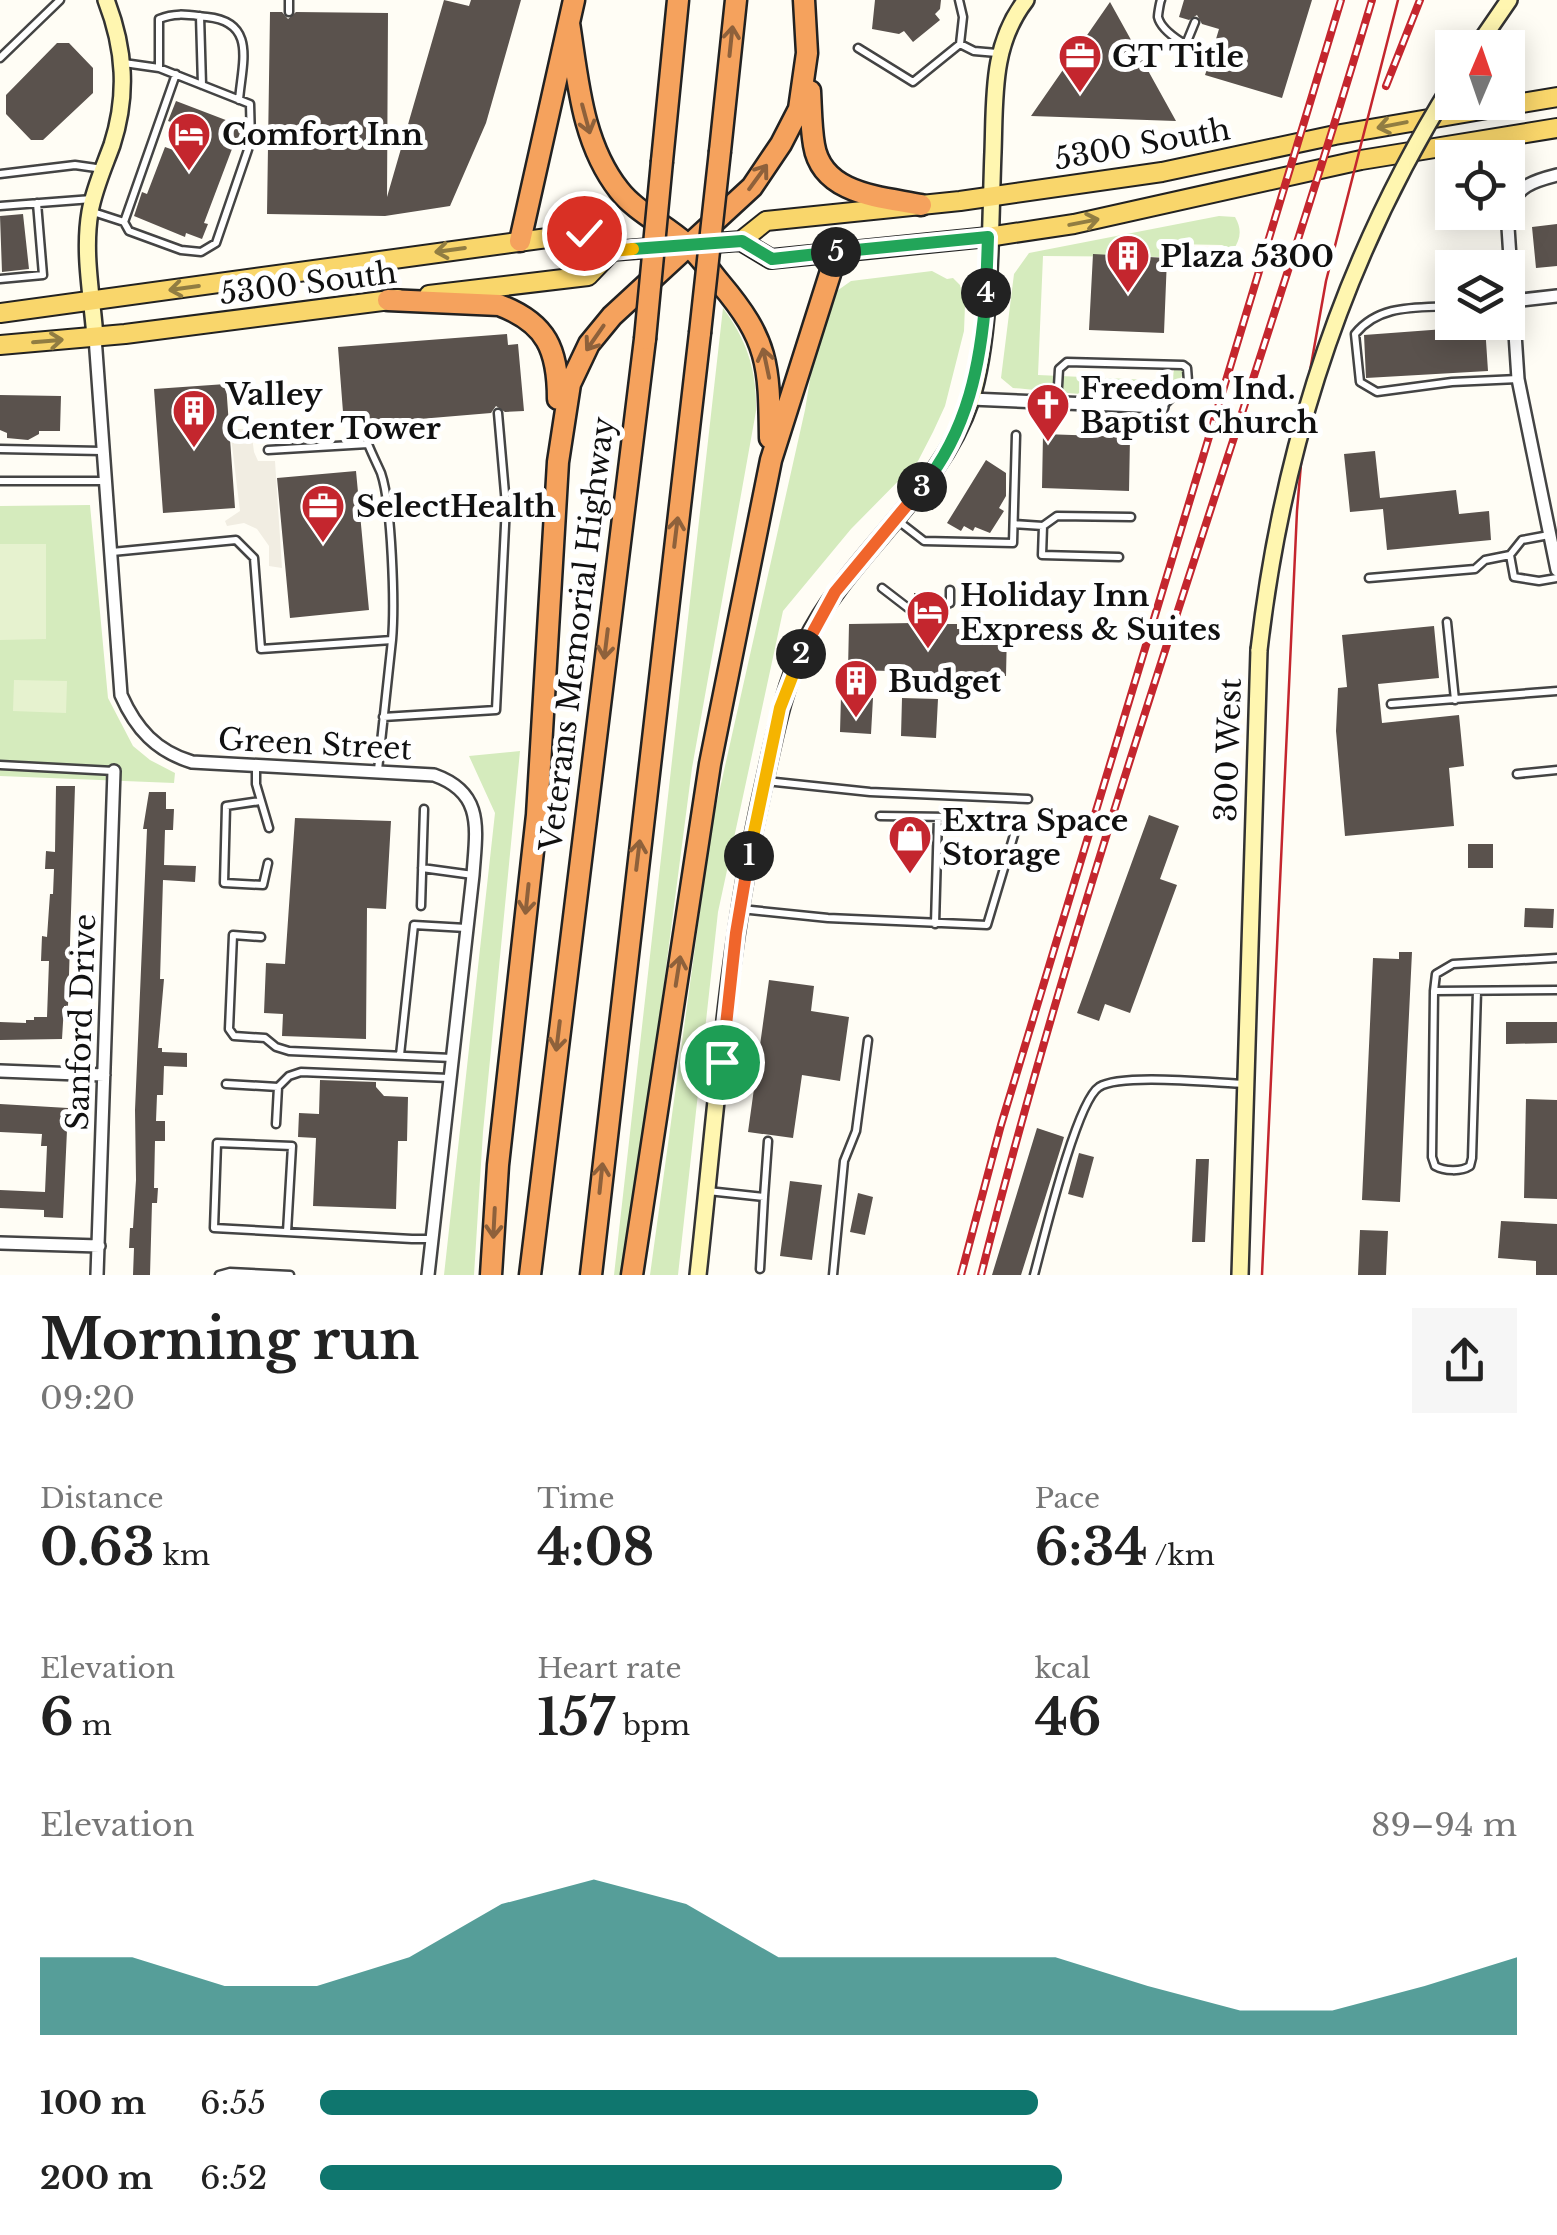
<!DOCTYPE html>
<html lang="en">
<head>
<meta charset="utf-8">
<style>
	:root { --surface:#fff; --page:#f6f6f6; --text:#222; --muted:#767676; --accent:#0f766e }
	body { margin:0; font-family:"Libre Baskerville",serif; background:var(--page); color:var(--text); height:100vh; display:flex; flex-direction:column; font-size:38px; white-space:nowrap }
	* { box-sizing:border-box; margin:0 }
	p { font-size:32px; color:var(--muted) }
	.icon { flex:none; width:55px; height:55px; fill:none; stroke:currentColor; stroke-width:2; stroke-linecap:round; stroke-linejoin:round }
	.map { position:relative; height:1275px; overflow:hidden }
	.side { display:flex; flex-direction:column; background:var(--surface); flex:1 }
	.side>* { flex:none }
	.needle { width:65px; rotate:2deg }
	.fabs { position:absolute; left:1435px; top:30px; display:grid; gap:20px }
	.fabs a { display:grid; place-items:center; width:90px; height:90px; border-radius:0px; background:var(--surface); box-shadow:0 5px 25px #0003; font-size:50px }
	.pin { position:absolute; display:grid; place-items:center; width:85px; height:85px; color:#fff; margin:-42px; border:5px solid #fff; border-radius:50%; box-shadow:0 2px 10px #0007 }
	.km { position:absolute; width:50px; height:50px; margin:-25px; border-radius:50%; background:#222; color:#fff; font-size:28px; line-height:50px; text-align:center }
	.round { display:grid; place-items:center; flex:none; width:105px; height:105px; border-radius:0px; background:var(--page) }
	.summary { display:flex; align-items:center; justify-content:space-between; height:170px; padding:0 40px }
	h1 { font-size:55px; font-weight:700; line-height:75px }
	.stats { display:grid; grid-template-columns:repeat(3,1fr); gap:15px; height:170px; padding:10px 40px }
	.stats div { display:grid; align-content:center }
	.stats b { font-size:50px; font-weight:700 }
	.stats small { font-size:28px; font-weight:400 }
	.stats p { font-size:28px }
	.chart { height:280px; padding:20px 40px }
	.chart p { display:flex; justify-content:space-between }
	.chart svg { width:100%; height:180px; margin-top:10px; fill:var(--accent); opacity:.7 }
	ul { padding:0 40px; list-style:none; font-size:32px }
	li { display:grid; grid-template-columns:160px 120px 1fr; align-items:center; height:75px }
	li i { height:25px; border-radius:12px; background:var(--accent) }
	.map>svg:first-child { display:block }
</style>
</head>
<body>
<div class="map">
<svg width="1557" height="1275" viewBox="0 0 1557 1275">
	<rect width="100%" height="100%" fill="#fffdf5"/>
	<path fill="#d5ebbd" d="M1219,216L1235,217C1242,229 1241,239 1233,250L1222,245L1171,244L1170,257L1043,256L1038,375L1172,381L1174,370L1186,371C1163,410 1054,390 1013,388L1001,378L1014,274L1029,253Z
		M932,271L947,279L953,278L960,285L965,305L964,331L945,406L933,432L918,461L851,529L783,611L718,912L678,1275H650L712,824L805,410L819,324L834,293L851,281Z
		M723,308C747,340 757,371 756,411L692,768L626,1275H614Z
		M90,505L108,698L133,746L150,760L175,773L174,783L0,776V506Z
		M520,751L483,1132L474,1275H444L495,813L469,756Z"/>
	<path fill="#e6f2cf" d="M0,544H46V639L0,640Z
		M14,680L67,681L66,713L13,711Z"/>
	<path fill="#f1ede2" d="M230,429H251L254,452L258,461H275L282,568L269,566V546L257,529L244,523L227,526L225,521L240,511Z"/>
	<path fill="#5a524d" d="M444,0L469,6L471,0H521L486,123L450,206L385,216L267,214L270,12H282L288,19L296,12L388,13L387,197Z
		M875,0H941L940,9L935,14L940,20L913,42L904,31L899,34L872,29Z
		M1184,0H1312L1282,98L1205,75L1209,63L1218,57L1213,49L1219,29L1202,24L1197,15L1189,20L1179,17Z
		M1110,2L1176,121L1031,116Z
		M57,43H69L93,68V93L43,140H31L6,114V95Z
		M176,101L244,127L238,142L235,141L204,223L208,224L202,239L186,233L185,237L134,216L142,192L147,194L165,147L179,152L187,128L168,121Z
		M23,214L29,269L2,272L0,216Z
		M1557,224V266L1536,268L1532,227Z
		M1093,254L1167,258L1164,333L1089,330Z
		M1485,326L1488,371L1366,378L1364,335Z
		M507,334L508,345L518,344L524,411L505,412L496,406L491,413L372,423L365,416L358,424L344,425L338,347Z
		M226,384L235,508L163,513L154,389Z
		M0,395L61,396L60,431H39V434L28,440L7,438V433L0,430Z
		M1043,434L1130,437L1129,491L1042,488Z
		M1375,451L1380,498L1456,490L1459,514L1489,511L1491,540L1387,550L1383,509L1350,512L1344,454Z
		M986,460L1006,473V496L999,508L1004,511L990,533L975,527L973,531L964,526L961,531L947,523Z
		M356,471L369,610L290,618L277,478Z
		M914,593L938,594V601L930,609L938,616V624H957V629L1007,630L1006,676L931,674L930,678L891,677V671L848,670L849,624L913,623L914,615L921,609L914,601Z
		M1434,626L1439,678L1378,684L1382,723L1459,715L1464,766L1449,768L1454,826L1345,836L1336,731L1338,688L1347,687L1342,635Z
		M841,696L873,698L871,734L840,732Z
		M902,698L938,699L936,738L901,736Z
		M56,786H75L68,1006H64L62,1039L0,1040V1022L26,1023V1020H34V1017H47L49,961H41L42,936L47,937L50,894H53L54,869H45L46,851L55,852Z
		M149,792H166V809H174L173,830H165L164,865L196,866L195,882L163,880L160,979H164L158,1048H162V1052L187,1053V1067L164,1066L163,1095H157L156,1121H165V1141H155L154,1188H158L157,1203H152L150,1275H133L134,1248H129L130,1228H133L136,1180L135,1110L147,829H143Z
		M1149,815L1179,826L1160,879L1177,885L1130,1013L1105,1004L1099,1021L1077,1013Z
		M295,818L391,821L386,909L367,908L366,1039L282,1036L283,1014L264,1013L266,963L285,964Z
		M1468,844H1493V868H1468Z
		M1525,908L1554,909L1553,928L1524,927Z
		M1399,952H1412L1400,1202L1362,1200L1373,958L1399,959Z
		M769,980L814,986L811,1011L849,1017L840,1081L802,1075L793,1138L748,1132Z
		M1506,1022H1557V1043L1506,1044Z
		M320,1080L376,1082V1087L384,1096L408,1097L407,1141H398L396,1209L313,1206L316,1138L298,1137L299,1113L319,1114Z
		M1526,1099L1557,1100V1199L1524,1198Z
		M0,1104L68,1108L63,1218L44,1217V1210L0,1208V1190L45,1192L47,1146H41L42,1134L0,1132Z
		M1037,1128L1064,1137L1062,1144L1021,1275H992Z
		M1079,1153L1094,1157L1083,1198L1068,1194Z
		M1196,1159H1209L1205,1242H1192Z
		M790,1181L822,1185L812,1260L780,1256Z
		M858,1193L873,1197L865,1235L850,1232Z
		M1501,1221L1557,1224V1275H1536V1261L1498,1258Z
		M1360,1230L1388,1231L1386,1275H1358Z"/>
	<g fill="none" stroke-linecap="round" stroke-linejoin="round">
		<defs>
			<path id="lane" d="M289,0V12
				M959,0L963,17L960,44L974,51L997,53
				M1161,0C1160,2 1158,14 1158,17C1162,34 1196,52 1211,56
				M200,16L202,85
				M1186,44L1195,22
				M858,48L913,82L960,44
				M0,58L60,0
				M159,68V19C176,12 189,15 207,17C257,22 242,63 239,100
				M0,174L75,165L103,169
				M0,206L92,199
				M90,211L124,222L129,231L181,250L201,252L216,243L251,141L250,104L159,68L124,63
				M124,222L176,74
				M0,279L43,275L37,203
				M1452,306C1416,308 1379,304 1355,334L1360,382L1377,392L1452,382L1518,379
				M1057,403L1059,369L1067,362L1183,365L1187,368L1188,381L1163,406
				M365,423L368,444
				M0,449L102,451
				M268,450L368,444C372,454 377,464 381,473C392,505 395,605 392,640
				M0,481H106
				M897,520L924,541L1013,543L1016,435
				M1014,524L1043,526L1057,516L1131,517
				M1043,526L1042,555L1119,557
				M1549,535L1522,540L1510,555L1514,577L1539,581L1557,578
				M112,552L236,540L254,558L261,649L392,640L378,770
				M1369,578L1475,569L1485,560L1510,555
				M882,588L908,608H914
				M937,609L950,603V590
				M1447,622L1455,700
				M1391,704L1557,691
				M383,717L496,710L506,505L498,413
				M0,765L114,771
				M256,766V784L269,828
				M1517,774L1557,770
				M766,781L870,792L1028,799
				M260,801L226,806L224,883L263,885L268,863
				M422,868L473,875
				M421,906L424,809
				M741,909L828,918L987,925L1019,818L880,816
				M935,924L938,817
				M261,937L233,935L229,1029L234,1036L265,1038L276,1047L289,1051L452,1058
				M1434,991L1436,974L1453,964L1557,958
				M1477,991L1472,1158L1470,1166C1461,1172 1444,1171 1435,1166L1432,1157L1434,991L1557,990
				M400,1055L414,925L466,928
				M226,1084L278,1087L289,1076L301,1072L449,1078
				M276,1124L278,1087
				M708,1191L764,1197L768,1141
				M287,1232L292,1146L217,1143L214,1228L412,1239H431
				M760,1269L764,1197
				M219,1275L230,1272L290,1275
				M833,1275L844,1161L856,1131L868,1040
				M1034,1275C1043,1242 1076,1102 1099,1087C1122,1073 1214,1083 1245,1084"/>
			<path id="street" d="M1507,212L1518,379L1557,570
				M1508,212C1516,186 1533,181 1557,175
				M1512,301L1557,296
				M95,337L121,695C136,729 156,751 192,762L434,775C485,793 476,830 473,875L428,1275
				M971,399L1162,407
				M0,1071L104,1075
				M0,1243L99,1246
				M97,1275L114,771"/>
			<path id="secondary" d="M1476,48L1509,0
				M95,337C92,296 83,253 90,212C94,189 104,167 112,145C128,95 125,49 106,0
				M698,1275C716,1112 727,947 763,788C774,739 783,688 805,643C848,554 939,495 971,400C992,334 990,223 993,152C995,97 991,45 1026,0
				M1240,1275L1259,650"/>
			<path id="primary" d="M741,241L766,221L960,201L1162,172L1335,135L1557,97
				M429,295L588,276L612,251
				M0,313L584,233L612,251L741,241L771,259L988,237L1074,224L1361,160L1557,128
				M0,345L125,334L398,299"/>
			<path id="highway" d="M569,23C578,81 582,143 619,190C635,211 665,225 685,243C699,254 709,270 720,283C769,341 769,365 770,438
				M810,91C811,109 811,128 814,145C822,195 882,197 921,205
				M720,151L736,0
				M662,161L678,0
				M520,241L574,0
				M388,300L499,305C547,323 558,350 558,399
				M491,1275L498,1165L537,815L558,462L570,384L589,344L612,316L752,187L781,144L799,109L807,53L804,0
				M530,1275L645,339
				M591,1275L700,333
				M632,1275L710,764L771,460L837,252"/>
		</defs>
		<use href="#lane" stroke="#444" stroke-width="11"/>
		<use href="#street" stroke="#444" stroke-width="16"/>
		<use href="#secondary" stroke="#333" stroke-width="20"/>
		<use href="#primary" stroke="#222" stroke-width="22"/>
		<use href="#highway" stroke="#222" stroke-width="25"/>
		<use href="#lane" stroke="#fff" stroke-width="6"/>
		<use href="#street" stroke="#fff" stroke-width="11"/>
		<use href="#secondary" stroke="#fff6b0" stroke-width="15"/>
		<use href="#primary" stroke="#f9d66b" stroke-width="18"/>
		<use href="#highway" stroke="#f5a25d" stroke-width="20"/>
		<path stroke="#c4262e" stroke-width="2.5" d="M1262,1275L1297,511L1308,382L1326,281L1398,0"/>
		<defs>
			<path id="rail" d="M1386,86L1420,0
				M961,1275L1001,1125L1341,0
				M981,1275C1090,844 1245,426 1372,0"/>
		</defs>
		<use href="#rail" stroke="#c4262e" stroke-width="8"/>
		<use href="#rail" stroke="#fff" stroke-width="4" stroke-dasharray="11" stroke-linecap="butt"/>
		<defs>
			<path id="secondary-bridge" d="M1259,650C1282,448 1344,257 1452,84"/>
			<path id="highway-bridge" d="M700,333L720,151
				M645,339L662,161"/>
		</defs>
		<use href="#secondary-bridge" stroke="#333" stroke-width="20" stroke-linecap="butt"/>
		<use href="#highway-bridge" stroke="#222" stroke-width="25" stroke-linecap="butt"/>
		<use href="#secondary-bridge" stroke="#fff6b0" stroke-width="15"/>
		<use href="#highway-bridge" stroke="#f5a25d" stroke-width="20"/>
	</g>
	<defs><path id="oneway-shaft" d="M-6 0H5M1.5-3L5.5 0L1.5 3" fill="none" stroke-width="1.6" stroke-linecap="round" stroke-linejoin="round" transform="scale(2.5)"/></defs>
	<g stroke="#8e613b">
		<use href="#oneway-shaft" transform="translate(731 41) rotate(-84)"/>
		<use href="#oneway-shaft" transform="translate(586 119) rotate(75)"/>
		<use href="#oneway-shaft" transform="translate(758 177) rotate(-54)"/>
		<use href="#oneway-shaft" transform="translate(595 338) rotate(125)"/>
		<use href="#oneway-shaft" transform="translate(766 363) rotate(-102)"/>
		<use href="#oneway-shaft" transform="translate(676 532) rotate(-83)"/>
		<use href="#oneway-shaft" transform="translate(606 644) rotate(97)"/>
		<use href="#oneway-shaft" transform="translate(638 855) rotate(-83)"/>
		<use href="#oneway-shaft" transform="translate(527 899) rotate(96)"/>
		<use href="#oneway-shaft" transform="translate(678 971) rotate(-81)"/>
		<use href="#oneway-shaft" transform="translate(558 1036) rotate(97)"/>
		<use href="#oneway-shaft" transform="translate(601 1178) rotate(-84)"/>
		<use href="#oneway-shaft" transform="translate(494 1223) rotate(93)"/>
	</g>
	<g stroke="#917d42">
		<use href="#oneway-shaft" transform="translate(1392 125) rotate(169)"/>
		<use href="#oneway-shaft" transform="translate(1084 222) rotate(-11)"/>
		<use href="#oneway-shaft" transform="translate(450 250) rotate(172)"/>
		<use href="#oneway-shaft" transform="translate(184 288) rotate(172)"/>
		<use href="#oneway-shaft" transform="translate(48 341) rotate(-5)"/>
	</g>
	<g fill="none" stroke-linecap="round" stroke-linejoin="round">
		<defs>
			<path id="split-1" d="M722,1062L736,933L749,856"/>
			<path id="split-2" d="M749,856L780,708L801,654"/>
			<path id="split-3" d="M801,654L835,592L922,487"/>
			<path id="split-4" d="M922,487C968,431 981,363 986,293"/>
			<path id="split-5" d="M836,252L988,237L986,293"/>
			<path id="split-6" d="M633,249L742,241L772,259L836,252"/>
			<path id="split-7" d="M584,233L612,251L633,249"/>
		</defs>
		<use href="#split-1" stroke="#fff" stroke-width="20"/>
		<use href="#split-2" stroke="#fff" stroke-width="20"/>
		<use href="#split-3" stroke="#fff" stroke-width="20"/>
		<use href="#split-4" stroke="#fff" stroke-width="20"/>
		<use href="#split-5" stroke="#fff" stroke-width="20"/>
		<use href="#split-6" stroke="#fff" stroke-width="20"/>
		<use href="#split-7" stroke="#fff" stroke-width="20"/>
		<use href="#split-1" stroke="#f0652b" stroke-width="12"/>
		<use href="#split-2" stroke="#f5b400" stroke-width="12"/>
		<use href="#split-3" stroke="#f0652b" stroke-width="12"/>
		<use href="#split-4" stroke="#22a559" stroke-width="12"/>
		<use href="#split-5" stroke="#22a559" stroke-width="12"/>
		<use href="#split-6" stroke="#22a559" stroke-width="12"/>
		<use href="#split-7" stroke="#f5b400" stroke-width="12"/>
	</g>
	<defs>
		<symbol id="office-pin" viewBox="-11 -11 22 30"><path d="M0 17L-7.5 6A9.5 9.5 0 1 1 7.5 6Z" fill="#c4262e" stroke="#fff"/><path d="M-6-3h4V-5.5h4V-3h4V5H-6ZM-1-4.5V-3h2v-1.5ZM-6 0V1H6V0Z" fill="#fff"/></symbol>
		<symbol id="hotel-pin" viewBox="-11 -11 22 30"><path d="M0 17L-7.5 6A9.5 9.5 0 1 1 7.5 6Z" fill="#c4262e" stroke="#fff"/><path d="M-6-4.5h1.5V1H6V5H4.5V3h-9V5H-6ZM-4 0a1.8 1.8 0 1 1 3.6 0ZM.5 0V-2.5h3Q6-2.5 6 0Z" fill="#fff"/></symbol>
		<symbol id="building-pin" viewBox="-11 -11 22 30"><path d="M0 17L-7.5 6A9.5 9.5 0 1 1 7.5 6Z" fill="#c4262e" stroke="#fff"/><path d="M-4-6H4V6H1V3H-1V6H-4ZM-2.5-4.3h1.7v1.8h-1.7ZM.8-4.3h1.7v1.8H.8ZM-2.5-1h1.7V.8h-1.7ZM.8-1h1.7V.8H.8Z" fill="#fff"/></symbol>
		<symbol id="church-pin" viewBox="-11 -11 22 30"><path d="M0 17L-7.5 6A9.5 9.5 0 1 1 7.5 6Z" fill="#c4262e" stroke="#fff"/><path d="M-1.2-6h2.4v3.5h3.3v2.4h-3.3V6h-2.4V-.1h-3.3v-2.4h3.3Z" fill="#fff"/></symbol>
		<symbol id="shop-pin" viewBox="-11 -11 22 30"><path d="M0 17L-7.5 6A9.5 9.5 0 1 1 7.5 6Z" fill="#c4262e" stroke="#fff"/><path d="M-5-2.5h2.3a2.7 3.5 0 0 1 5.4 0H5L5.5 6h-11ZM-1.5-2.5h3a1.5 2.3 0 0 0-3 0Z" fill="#fff"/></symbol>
	</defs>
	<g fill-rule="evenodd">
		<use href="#office-pin" x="1055" y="31" width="50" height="68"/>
		<use href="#hotel-pin" x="164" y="109" width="50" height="68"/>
		<use href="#building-pin" x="1103" y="231" width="50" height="68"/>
		<use href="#church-pin" x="1023" y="380" width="50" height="68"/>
		<use href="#building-pin" x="169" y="386" width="50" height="68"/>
		<use href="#office-pin" x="298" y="481" width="50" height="68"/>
		<use href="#hotel-pin" x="903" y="587" width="50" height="68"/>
		<use href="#building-pin" x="831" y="656" width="50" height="68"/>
		<use href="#shop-pin" x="885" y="812" width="50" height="68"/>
	</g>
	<g text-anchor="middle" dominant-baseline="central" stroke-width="10" stroke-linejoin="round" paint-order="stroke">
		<g font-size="30" font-weight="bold" fill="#111" stroke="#fff" text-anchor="start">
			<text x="1112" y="56">GT Title</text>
			<text x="222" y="134">Comfort Inn</text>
			<text x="1160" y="256">Plaza 5300</text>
			<text x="1080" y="388">Freedom Ind.<tspan x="1080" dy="34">Baptist Church</tspan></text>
			<text x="226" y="394">Valley<tspan x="226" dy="34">Center Tower</tspan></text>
			<text x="356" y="506">SelectHealth</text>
			<text x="960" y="595">Holiday Inn<tspan x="960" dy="34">Express &amp; Suites</tspan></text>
			<text x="888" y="681">Budget</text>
			<text x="942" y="820">Extra Space<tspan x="942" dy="34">Storage</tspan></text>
		</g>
		<g font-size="30" fill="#111" stroke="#fff">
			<text transform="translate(1142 144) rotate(-10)">5300 South</text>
			<text transform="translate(308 283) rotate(-7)">5300 South</text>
			<text transform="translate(577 634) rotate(-83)">Veterans Memorial Highway</text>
			<text transform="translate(315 744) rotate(3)">Green Street</text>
			<text transform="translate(1228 750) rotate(-88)">300 West</text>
			<text transform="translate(81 1022) rotate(-88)">Sanford Drive</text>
		</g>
	</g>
</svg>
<div class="fabs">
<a><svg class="needle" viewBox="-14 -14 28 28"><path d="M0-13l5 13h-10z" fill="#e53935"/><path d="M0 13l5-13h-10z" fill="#767676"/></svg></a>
<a><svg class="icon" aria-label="locate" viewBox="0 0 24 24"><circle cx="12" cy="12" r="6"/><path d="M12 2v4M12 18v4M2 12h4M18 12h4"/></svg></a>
<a><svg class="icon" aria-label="layers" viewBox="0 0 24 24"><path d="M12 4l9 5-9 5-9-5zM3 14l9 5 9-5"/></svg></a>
</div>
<div class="pin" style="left:722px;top:1062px;background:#1e9e55"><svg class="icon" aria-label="arrive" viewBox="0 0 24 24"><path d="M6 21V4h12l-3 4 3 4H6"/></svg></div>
<div class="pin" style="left:584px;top:233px;background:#d93025"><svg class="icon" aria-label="check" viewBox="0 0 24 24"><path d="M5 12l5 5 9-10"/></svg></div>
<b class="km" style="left:749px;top:856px">1</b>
<b class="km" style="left:801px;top:654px">2</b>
<b class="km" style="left:922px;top:487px">3</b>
<b class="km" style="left:986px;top:293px">4</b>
<b class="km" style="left:836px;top:252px">5</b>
</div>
<section class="side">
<div class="summary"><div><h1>Morning run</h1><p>09:20</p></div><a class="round"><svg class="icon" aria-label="share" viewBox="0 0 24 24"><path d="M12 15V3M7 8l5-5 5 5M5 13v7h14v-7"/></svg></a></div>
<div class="stats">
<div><p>Distance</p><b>0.63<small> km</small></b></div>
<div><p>Time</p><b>4:08</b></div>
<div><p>Pace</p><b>6:34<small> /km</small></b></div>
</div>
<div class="stats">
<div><p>Elevation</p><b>6<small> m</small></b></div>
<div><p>Heart rate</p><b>157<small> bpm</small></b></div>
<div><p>kcal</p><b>46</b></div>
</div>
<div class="chart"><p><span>Elevation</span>89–94 m</p>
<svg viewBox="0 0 160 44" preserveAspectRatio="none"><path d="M0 44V25L10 25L20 32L30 32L40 25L50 12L60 6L70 12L80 25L90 25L100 25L110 25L120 32L130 38L140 38L150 32L160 25V44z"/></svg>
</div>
<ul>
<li><b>100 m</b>6:55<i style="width:60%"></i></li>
<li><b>200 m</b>6:52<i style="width:62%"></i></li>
</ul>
</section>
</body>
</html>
